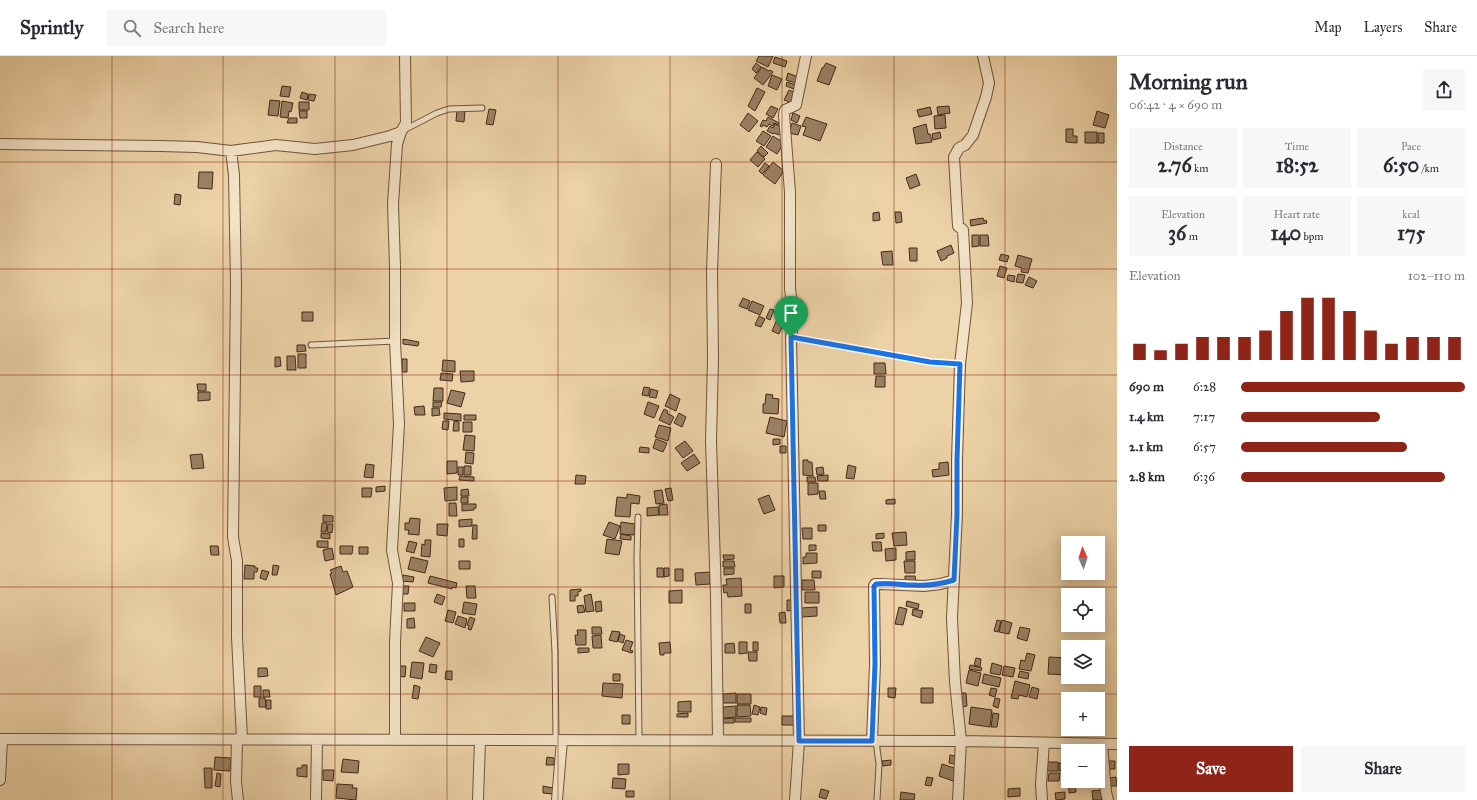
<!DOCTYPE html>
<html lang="en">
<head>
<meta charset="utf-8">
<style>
	:root { --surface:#fff; --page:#f7f7f7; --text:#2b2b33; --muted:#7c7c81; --line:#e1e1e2; --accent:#8f2418 }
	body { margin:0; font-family:"IM FELL Great Primer",serif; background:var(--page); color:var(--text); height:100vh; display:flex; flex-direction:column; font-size:15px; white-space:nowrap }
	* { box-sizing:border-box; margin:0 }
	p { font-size:13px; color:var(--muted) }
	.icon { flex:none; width:22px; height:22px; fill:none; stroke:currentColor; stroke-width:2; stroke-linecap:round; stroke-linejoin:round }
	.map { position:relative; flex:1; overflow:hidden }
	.details { display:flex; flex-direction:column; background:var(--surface); width:360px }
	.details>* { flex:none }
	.needle { width:26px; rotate:357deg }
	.fabs { position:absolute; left:1061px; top:480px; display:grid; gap:8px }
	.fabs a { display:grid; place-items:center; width:44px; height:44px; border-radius:0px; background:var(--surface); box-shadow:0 2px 10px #0003; font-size:20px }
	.pin { position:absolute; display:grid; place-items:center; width:34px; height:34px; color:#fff; margin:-41px -17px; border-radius:50% 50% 50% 0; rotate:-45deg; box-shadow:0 0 4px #0007 }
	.pin .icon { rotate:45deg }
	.round { display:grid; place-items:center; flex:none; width:42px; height:42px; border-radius:0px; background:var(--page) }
	.overview { display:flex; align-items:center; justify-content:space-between; height:68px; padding:0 12px }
	h1 { font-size:22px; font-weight:800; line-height:30px }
	.metrics { display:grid; grid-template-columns:repeat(3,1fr); gap:6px; height:68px; padding:4px 12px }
	.metrics div { display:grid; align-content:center; border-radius:0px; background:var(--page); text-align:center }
	.metrics b { font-size:20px; font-weight:800 }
	.metrics small { font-size:11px; font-weight:400 }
	.metrics p { font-size:11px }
	.chart { height:112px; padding:8px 12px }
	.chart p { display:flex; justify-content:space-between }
	.chart svg { width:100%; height:72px; margin-top:4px; stroke:var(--accent); stroke-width:6 }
	.action { display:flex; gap:8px; margin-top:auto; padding:8px 12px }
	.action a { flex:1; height:46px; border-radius:0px; background:var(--accent); color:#fff; font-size:16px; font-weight:800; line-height:46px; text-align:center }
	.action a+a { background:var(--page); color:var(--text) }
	ul { padding:0 12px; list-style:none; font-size:13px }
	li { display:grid; grid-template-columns:64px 48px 1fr; align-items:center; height:30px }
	li i { height:10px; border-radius:5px; background:var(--accent) }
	header { display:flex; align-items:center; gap:24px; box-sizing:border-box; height:56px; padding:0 20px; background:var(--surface); border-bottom:1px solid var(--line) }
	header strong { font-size:19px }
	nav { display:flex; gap:22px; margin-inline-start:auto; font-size:14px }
	.search { width:280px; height:36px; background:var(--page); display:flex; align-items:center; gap:10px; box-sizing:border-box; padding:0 14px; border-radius:0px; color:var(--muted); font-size:15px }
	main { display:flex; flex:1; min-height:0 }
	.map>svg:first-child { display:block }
</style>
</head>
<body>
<header>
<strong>Sprintly</strong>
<div class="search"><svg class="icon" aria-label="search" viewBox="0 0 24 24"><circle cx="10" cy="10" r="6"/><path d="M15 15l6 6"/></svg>Search here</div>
<nav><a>Map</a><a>Layers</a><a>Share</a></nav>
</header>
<main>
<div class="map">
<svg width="1117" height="744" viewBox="0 0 1117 744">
	<rect width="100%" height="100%" fill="#edd2a7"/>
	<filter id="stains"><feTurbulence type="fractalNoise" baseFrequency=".005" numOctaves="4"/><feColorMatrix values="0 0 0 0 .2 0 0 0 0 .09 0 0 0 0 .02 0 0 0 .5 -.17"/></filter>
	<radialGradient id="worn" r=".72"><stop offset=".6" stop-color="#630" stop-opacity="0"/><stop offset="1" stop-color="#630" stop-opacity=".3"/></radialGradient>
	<path fill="#9b8163" stroke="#432a19" d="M759,0H773L768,11L756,5Z
		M775,1L787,5L785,11L773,7Z
		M756,7L761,11L756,17L752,13Z
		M826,7L836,11L829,29L817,25L822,12H823Z
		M762,11L769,15L770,14L773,16L763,29L754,22Z
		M788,17L798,21L796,27L786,24Z
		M772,19L782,23L777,34L768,30Z
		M787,26L796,29L794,33L786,30Z
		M282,30L291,31L289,41L280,40Z
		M757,32L765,36L755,55L748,50Z
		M789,34L796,37L792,47L784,44Z
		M302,36L308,38L307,44L300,42Z
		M309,38L316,39L314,45L308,44Z
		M270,44L280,45L278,60L268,59Z
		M282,45L293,47L291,56L289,55L288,62L280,61Z
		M299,46H309V54H299Z
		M771,50L778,53L773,62L766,58Z
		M949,50L950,57L938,59L937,51Z
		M930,51L932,58L919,61L917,54Z
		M489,53L496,54L493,69L486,68Z
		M457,54L465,55L464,66L456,65Z
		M299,55H307V62H300Z
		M1097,55L1109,59L1105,72L1093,69Z
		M748,57L758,65L749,76L740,69Z
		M793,57L800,60L797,67L791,64Z
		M945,59L946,72L935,73L934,60Z
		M768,61L779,67L778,69L774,67L773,70L769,68L767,71L763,69L762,71L760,70L763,64L766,65Z
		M806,61L827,68L820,85L803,79L806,71L802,70Z
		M289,62H297V67H287Z
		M792,67L801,70L798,79L789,77Z
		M775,68L783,72L779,79L774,77L773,78L767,75L770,70L773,72Z
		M926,68L928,78H930L932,86L916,88L913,72Z
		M1066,73H1073V80H1077V87L1066,86Z
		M763,75L771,80L764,90L756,85Z
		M940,76L941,82L933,84L932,78Z
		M1085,76H1097V87H1085Z
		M1098,77H1104V87H1098Z
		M773,80L784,87L777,98L766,91Z
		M761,90L768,97L764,101L757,95Z
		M757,96L765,103L758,111L750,104Z
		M773,106L784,115L775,128L763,119Z
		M765,107L769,110L762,118L759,115Z
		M199,116H213L212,133L198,132Z
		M916,118L920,129L910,133L906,122Z
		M175,138L181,139L180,149L174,148Z
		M879,156L880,164L873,165V157Z
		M895,156H901L902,166L896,167Z
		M983,162L984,165L986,164L987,167L971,170L970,164Z
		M972,179H979V190L972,191Z
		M980,179H988L989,190H980Z
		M951,189L954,197L947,200V202L941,205L937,195Z
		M909,192H917V205H910Z
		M892,195L893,209H883L881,196Z
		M1001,198L1009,200L1007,206L999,204Z
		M1018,199L1032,203L1028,217L1021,216L1022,212L1015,210Z
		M1000,210L1007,212L1004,222L997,220Z
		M1018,218L1025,219L1023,227L1016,226Z
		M1008,219L1015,220L1014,226L1007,224Z
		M1029,221L1037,225L1033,232L1025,229Z
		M743,242L750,245L747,253L739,250Z
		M752,245L764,250L760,259L748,254Z
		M770,253L774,254L770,264L766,262Z
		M302,256H313V265H302Z
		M759,260L765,263L761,271L755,269Z
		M778,261L785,263L779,278L772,275Z
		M403,283L419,286L418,290L403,288Z
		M297,289H305L306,295L297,296Z
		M298,298H306V312H298Z
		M287,300H295L296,314H287Z
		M275,301H280L281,310L275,311Z
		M402,303H407V316H402Z
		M443,304L455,305V316L442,315Z
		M874,307H885L886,318H874Z
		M460,315H474V325L461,326Z
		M441,317L453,318L452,325L440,324Z
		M876,320H885V331H875Z
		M197,328H206V335H198Z
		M644,331L650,332L648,340L642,339Z
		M434,332H443V345H433Z
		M651,333L658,335L656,342L649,341Z
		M451,334L465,337L461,351L447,347Z
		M198,336H210V344L198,345Z
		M670,338L680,343L676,355L665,350Z
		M766,338L773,339L772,342L779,343L778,358L763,357V348H765Z
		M433,346H442L441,351H433Z
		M648,346L659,350L654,362L644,358Z
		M424,350L425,359H415L414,351Z
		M432,352H439L440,359L432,360Z
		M664,353L668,355L667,357L674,361L670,369L659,364Z
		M444,357L461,358V365L444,363Z
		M679,357L686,361L682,371L674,367Z
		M464,359H476V364H464Z
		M770,361L787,365L784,381L766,377Z
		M443,365H449L448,374L442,373Z
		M454,365L459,366V375H453Z
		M463,366H472V376H463Z
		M659,369L671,372L668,385L655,381Z
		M465,379L475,380L474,395L463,394Z
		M656,383L667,387L663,396L653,392Z
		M773,383H780V388L773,389Z
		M685,385L693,395L683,402L675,392Z
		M780,390H786V397H780Z
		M640,391L649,392V397L639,396Z
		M466,396L474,397L473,408L465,407Z
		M202,398L204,412L192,413L190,399Z
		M694,398L700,407L687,415L681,407Z
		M803,404H808V406H812L813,420L803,419Z
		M447,405H457V417L447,418Z
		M948,406L949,419L933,421L932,414L939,413V407Z
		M366,408L374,409L373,422L364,421Z
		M848,409L856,411L854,423L846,422Z
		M464,410H471V419H464Z
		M458,411H463V419H458Z
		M823,411L824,418L817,419L816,412Z
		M576,419L586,420L585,428H575Z
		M828,419V425H818L817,420Z
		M460,420L474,421V425L459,424Z
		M807,421H815L816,426H807Z
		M808,427H818V438L808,439Z
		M385,430V435L376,436V431Z
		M457,431V444L445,445L444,432Z
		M362,432H372L371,441H362Z
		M671,432L673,444L668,445L665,433Z
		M468,433L469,440H461V434Z
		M662,434L664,447L656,448L654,435Z
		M819,435H825L826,443H820Z
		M627,438L640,440L639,448L631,447L630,461L615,460L617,441L627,442Z
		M769,439L775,454L764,458L758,443Z
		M461,441H468V447H461Z
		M895,443V448H886V444Z
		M449,447H456L457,460H449Z
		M462,448H476V452H474V454L462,455Z
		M667,448L668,459H659V449Z
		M658,451L659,459L647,460V452Z
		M323,459L333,460V466H323Z
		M410,462L420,463L419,479L408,478L409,474H405V467H409Z
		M472,463V470L459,471V464Z
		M609,466L620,470L615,483L603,479Z
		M621,466L635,468L634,479L620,478Z
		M322,467H327L326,476H321Z
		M328,468H333L332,477L327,476Z
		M437,468H448L447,480L437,479Z
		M473,469H477V483H472Z
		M818,469H826V475H818Z
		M802,472H812V483H803Z
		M906,476L907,489L894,490L892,477Z
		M321,477L330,478V483L321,482Z
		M884,477V482L876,483V478Z
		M621,478L631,480V484L620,483Z
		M459,483H464V491H459Z
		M607,483L622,485L619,499L605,497Z
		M425,484H431L430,501L421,500L422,488L425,489Z
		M317,485H328V492L317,491Z
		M409,485L417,487L414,497L406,495Z
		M872,486H881L882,495H873Z
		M809,489H816V494L809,495Z
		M210,490H218L219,499H211Z
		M340,490H353L352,498H340Z
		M359,491H368V498H359Z
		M332,492L334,503L325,505L323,494Z
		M896,492V504L886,505L885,493Z
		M915,495V504H906V496Z
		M806,497H817V507L803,508V501H806Z
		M723,499H734V503L724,504Z
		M411,501L428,505L425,517L408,513Z
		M459,505H470V513H459Z
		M723,505H734L735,511H723Z
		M904,505H915V517H905Z
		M245,509L255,510V512H258L257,516H254V523H244Z
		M273,509L279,510L277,519H272Z
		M341,510L343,516L347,515L353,531L336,539L330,518L332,517L330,514Z
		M657,512H663L664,521H657Z
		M664,512H669V520L664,521Z
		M724,512H734V518L724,519Z
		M675,513H683V525H675Z
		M262,514L269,516L266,524L260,522Z
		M812,515H821V522H812Z
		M710,516V528L696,529L695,517Z
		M403,519L414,521L413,526L402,525Z
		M430,520L457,527L456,532L453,531L452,533L428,527Z
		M774,520H784V531L774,532Z
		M905,520H915L916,526H905Z
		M741,522L742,540L728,541L727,536L724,537L723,529H727L726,523Z
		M802,524H814L815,534H802Z
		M402,530H409L408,538H401Z
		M466,530H475L476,542H467Z
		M581,533V535L578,536V540H575V545H570V534Z
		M682,534V547H669V535Z
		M805,536H819V547H805Z
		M437,538L445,541L442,549L434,546Z
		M591,538L594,555L586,556L584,540Z
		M787,544H793L794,554L787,555Z
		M601,545L602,555L596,556L595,546Z
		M907,545L919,548L918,553L906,550Z
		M464,546L477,548L475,559L462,557Z
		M404,547H415V555H404Z
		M745,548H751V557H745Z
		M583,549L585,556L578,557L577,550Z
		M817,551V560L802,561L801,552Z
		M899,551L907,553L903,569L895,568Z
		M913,553L923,555L921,562L912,559Z
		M448,554L456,556L453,567L445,565Z
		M785,556L786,567H780L779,557Z
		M458,560L467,563L465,572L455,568Z
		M470,561L475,563L471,574L468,573L469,570L467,569Z
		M414,562L415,572H407V563Z
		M997,564L1001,565L998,576L994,575Z
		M1002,564L1012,567L1009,578L999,576Z
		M592,571H601L602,578H592Z
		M1020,571L1030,573L1027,585L1017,582Z
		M577,574H586V589H576L575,579H578Z
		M612,575L620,576L617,586L609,584Z
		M620,578L625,580L623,587L618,585Z
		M601,579L602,592H593L592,580Z
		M426,581L440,587L433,601L419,595Z
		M626,584L633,586L630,594L633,595L632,597L622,594Z
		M670,586L671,597H664V599H660L659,587Z
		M739,586H747V597L739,598Z
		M753,586H758V595H753Z
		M734,587L735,597H725V588Z
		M578,592H589V596L578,597Z
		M748,596H757V605H749Z
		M1027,597L1035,599L1031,615L1019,613L1021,604L1025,605Z
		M1049,601L1068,602V619L1048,618Z
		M976,602L981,603L980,611L974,609Z
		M412,606L424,607L422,623L410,621Z
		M992,607L1002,610L1000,619L990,617Z
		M430,608L437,609L436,617L429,616Z
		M970,609L982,612L981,615L969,613Z
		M400,610H406L405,621L399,620Z
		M1004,610L1015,612L1013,621L1002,619Z
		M258,612H267L268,620L258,621Z
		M969,614L981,617L978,630L966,627Z
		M446,615H452V624L445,623Z
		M1020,615L1029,617L1028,623L1018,621Z
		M613,618H620V625H613Z
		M984,618L1001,622L999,631L982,627Z
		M1015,625L1030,629L1027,641L1019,639L1018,643L1011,642Z
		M603,627L623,628L622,642L602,640Z
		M414,629L420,631L418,643L412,642Z
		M254,630H261V641H254Z
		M1032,631L1039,633L1037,643L1029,641Z
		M888,632H896L895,642L888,641Z
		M921,632H933V647H921Z
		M991,632L997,633L995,641L989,639Z
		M263,634H269L270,641H263Z
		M736,637V647H723V638Z
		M961,637H966L967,650L962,651Z
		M737,638H751V648H737Z
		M259,642H265L266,651H259Z
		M995,642L1000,643L998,652L993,650Z
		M266,644H271V653H266Z
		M691,645V656H678V646Z
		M737,649H750L751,660L737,661Z
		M754,649L760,651L758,659L752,658Z
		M736,650V661L723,662V651Z
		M761,651L767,652L766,659L760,657Z
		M971,651L992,654L990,671L969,668Z
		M688,657V661H677V658Z
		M993,657L999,658L997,671H991Z
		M622,659H630V668H622Z
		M782,660H794V669H782Z
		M734,662V667H723V663Z
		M735,662H751V666H735Z
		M950,699L956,700L955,708L949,707Z
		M215,701L231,702L230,715L214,714Z
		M547,701L554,702V709H546Z
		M343,703L359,705L358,717L341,716Z
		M891,704V709L883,710L882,705Z
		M1108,705H1115V713H1109Z
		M1046,706H1058V715H1046Z
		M1059,707H1068V715H1059Z
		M618,708H629V718L618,719Z
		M942,708L957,713L953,725L939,720Z
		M302,709H307V721L297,720V712H302Z
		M204,712H212V732H205Z
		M323,714H334L333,725L323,724Z
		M217,717L221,718L220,731L215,730Z
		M1049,717H1060L1059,725H1048Z
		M927,721L933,722L931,730L925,729Z
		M1116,721L1117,730H1109V722Z
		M613,722L626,723L625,733L612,732Z
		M1069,727H1075L1076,736L1069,737Z
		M337,728L353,729L352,732H357L356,744L336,742Z
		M543,730L553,732V738L543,737Z
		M1020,732V740L1008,741V733Z
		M821,733L829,735L826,743L819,741Z
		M1101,734L1102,744H1093L1092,735Z
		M626,735H634V741H626Z
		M901,736L915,738L914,744H900Z
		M1065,736V743L1056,744L1055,737Z"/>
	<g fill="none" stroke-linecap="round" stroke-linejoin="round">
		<defs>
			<path id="service" d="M404,74L437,57L449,53L482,52
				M791,281L930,306L960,308
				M311,289L395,285
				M638,461L637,501L639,684
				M552,541L555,596L556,684
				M876,685L879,708L877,744"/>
			<path id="minor" d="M0,88L160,90L197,91L231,95L276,89L315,93L353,89L390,80L401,76L406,67L405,0
				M231,95L234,119L236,229L233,481L237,505V581L242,683
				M716,108L712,215L713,303L711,385L716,540L718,684
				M0,683L961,685L1117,688
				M237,683L236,726L238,744
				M395,684V586L398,527L392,494L399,368L395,285V211L393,148L397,88L401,76
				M872,685L875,608L874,530L875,528H880L924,530L941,528L954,524
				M1102,688L1106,736L1108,744
				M0,724L2,683
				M316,744L317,684
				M478,744L480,684
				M557,744L562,684
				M795,744L799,685L791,281L794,262L790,233V136L784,59L785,54L796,49L806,0
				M958,744L961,685L955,626L952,562L957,458V404L960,308L967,247L963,174L958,170L954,101L959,92L965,89L973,79L986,41L989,27L983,0
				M1042,744L1041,728L1044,687"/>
		</defs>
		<use href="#service" stroke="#6e543c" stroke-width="7"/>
		<use href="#minor" stroke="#6e543c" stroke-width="12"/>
		<use href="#service" stroke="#f3e2c6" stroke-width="5"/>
		<use href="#minor" stroke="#f3e2c6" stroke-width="10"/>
	</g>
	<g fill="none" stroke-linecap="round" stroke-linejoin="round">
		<defs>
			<path id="route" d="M791,281L930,306L960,308L957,404V458L954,524C941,528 928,530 914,529C901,529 888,526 876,528L874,530L875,608L872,685H799Z"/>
		</defs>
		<use href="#route" stroke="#fff" stroke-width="8"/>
		<use href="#route" stroke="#1a73e8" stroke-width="5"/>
	</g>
	<path fill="none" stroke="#8f2418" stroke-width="1" stroke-opacity="0.55" d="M112,0V744M223,0V744M335,0V744M447,0V744M558,0V744M670,0V744M782,0V744M894,0V744M1005,0V744M0,106H1117M0,213H1117M0,319H1117M0,425H1117M0,531H1117M0,638H1117"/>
	<rect width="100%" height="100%" filter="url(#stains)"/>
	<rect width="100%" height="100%" fill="url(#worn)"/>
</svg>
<div class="fabs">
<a><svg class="needle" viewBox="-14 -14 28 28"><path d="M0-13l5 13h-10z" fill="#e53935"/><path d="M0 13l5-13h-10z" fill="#7c7c81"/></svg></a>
<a><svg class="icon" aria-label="locate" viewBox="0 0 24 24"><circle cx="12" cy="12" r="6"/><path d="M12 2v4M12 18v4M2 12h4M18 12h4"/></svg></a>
<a><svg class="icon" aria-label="layers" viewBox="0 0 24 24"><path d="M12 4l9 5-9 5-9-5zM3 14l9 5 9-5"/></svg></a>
<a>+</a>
<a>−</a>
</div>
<div class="pin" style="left:791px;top:281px;background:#1e9e55"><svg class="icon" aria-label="arrive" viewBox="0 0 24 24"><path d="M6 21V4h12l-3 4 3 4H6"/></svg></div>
</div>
<section class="details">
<div class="overview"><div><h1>Morning run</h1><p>06:42 · 4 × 690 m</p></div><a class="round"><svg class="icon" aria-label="share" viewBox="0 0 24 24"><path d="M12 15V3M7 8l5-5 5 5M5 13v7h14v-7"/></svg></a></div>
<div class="metrics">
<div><p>Distance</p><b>2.76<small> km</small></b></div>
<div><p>Time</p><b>18:52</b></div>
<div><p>Pace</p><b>6:50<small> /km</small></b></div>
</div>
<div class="metrics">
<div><p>Elevation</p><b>36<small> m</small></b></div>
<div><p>Heart rate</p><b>140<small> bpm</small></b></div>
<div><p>kcal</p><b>175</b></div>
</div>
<div class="chart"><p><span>Elevation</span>102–110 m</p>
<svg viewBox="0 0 160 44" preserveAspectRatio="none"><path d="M5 44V34M15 44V38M25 44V34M35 44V30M45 44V30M55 44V30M65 44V26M75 44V14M85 44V6M95 44V6M105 44V14M115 44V26M125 44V34M135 44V30M145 44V30M155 44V30"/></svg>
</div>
<ul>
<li><b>690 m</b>6:28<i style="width:100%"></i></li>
<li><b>1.4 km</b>7:17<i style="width:62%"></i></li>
<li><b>2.1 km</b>6:57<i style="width:74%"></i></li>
<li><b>2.8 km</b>6:36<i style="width:91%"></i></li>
</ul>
<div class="action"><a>Save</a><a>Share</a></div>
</section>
</main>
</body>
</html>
